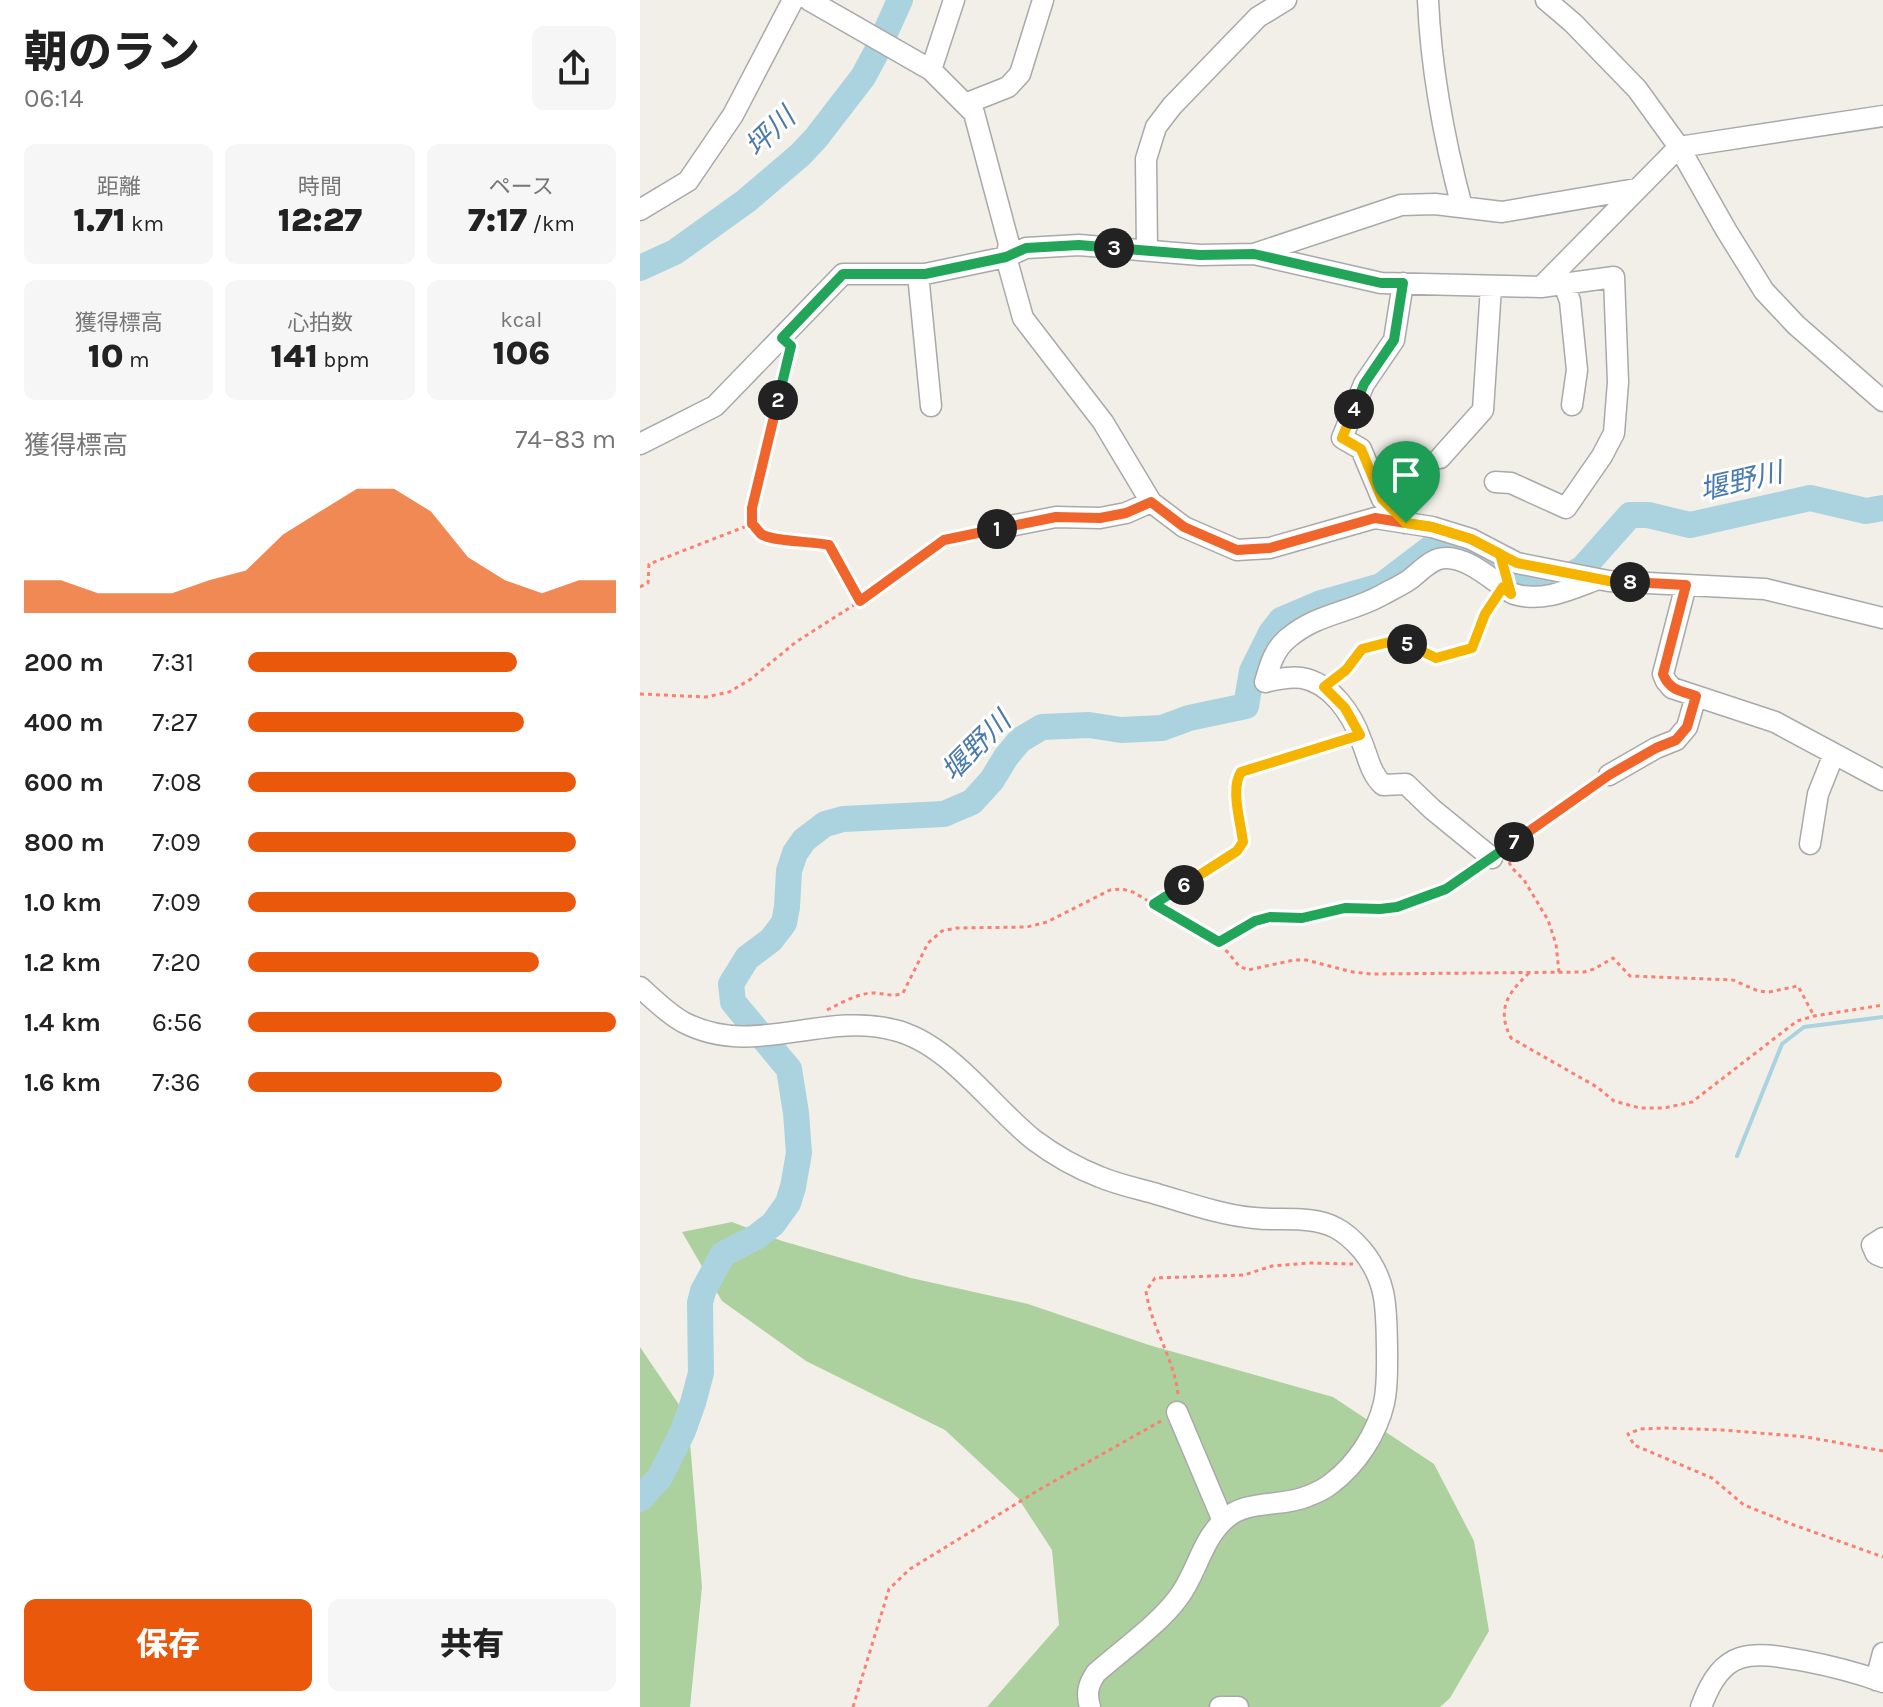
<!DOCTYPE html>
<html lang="ja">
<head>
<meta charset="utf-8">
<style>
	:root { --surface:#fff; --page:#f6f6f6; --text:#222; --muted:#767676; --accent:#ea580c }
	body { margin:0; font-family:Karla,"Noto Sans JP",sans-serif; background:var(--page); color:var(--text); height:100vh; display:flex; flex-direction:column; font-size:30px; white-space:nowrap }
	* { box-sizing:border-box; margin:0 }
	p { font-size:26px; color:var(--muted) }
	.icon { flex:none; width:44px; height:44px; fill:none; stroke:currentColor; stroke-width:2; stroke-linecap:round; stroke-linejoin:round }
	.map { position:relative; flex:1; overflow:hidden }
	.panel { display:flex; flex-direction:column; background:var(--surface); width:640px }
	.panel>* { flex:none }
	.pin { position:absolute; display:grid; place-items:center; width:68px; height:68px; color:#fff; margin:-82px -34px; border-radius:50% 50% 50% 0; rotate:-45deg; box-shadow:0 0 8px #0007 }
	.pin .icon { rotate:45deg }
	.km { position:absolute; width:40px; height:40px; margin:-20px; border-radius:50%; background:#222; color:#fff; font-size:22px; line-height:40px; text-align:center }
	.round { display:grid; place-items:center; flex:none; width:84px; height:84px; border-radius:12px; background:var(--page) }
	.headline { display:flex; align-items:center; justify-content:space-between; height:136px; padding:0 24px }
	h1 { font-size:44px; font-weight:800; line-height:60px }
	.metrics { display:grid; grid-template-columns:repeat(3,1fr); gap:12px; height:136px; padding:8px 24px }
	.metrics div { display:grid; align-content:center; border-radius:12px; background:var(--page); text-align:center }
	.metrics b { font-size:34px; font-weight:800 }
	.metrics small { font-size:22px; font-weight:400 }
	.metrics p { font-size:22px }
	.chart { height:224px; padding:16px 24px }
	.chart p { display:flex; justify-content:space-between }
	.chart svg { width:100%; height:144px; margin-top:8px; fill:var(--accent); opacity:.7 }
	.primary-button { display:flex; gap:16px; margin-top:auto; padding:16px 24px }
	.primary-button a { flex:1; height:92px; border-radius:12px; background:var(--accent); color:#fff; font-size:32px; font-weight:800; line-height:92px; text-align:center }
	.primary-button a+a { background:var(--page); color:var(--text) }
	ul { padding:0 24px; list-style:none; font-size:26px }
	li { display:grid; grid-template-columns:128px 96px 1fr; align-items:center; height:60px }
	li i { height:20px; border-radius:10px; background:var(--accent) }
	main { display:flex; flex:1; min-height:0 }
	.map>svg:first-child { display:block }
</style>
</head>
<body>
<main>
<section class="panel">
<div class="headline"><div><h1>朝のラン</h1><p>06:14</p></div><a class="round"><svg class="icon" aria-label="share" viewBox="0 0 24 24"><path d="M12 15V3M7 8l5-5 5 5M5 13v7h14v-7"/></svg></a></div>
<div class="metrics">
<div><p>距離</p><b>1.71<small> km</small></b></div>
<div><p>時間</p><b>12:27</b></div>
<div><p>ペース</p><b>7:17<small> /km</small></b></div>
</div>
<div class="metrics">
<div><p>獲得標高</p><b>10<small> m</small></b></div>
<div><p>心拍数</p><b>141<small> bpm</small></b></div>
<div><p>kcal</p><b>106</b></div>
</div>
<div class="chart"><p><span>獲得標高</span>74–83 m</p>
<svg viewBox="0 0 160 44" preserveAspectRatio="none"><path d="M0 44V34L10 34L20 38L30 38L40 38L50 34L60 31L70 20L80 13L90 6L100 6L110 13L120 27L130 34L140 38L150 34L160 34V44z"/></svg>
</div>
<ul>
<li><b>200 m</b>7:31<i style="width:73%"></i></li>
<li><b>400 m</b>7:27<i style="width:75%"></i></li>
<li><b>600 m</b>7:08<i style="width:89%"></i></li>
<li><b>800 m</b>7:09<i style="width:89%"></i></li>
<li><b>1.0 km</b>7:09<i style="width:89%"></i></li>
<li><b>1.2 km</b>7:20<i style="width:79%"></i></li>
<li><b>1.4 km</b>6:56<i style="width:100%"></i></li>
<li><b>1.6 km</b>7:36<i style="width:69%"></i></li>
</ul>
<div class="primary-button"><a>保存</a><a>共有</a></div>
</section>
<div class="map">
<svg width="1243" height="1707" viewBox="0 0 1243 1707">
	<rect width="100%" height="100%" fill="#f2efe9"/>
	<path fill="#add19e" d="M92,1222L142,1241L271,1278L388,1304L509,1345L693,1397L794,1464L834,1541L849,1631L810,1698L800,1707H347L419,1625L412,1550L378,1498L305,1430L166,1361L82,1301L42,1232Z
		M0,1347L48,1418L62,1587L50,1707H0Z"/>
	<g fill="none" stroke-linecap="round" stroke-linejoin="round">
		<path stroke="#aad3df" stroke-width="4" d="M1097,1156L1142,1044L1164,1027L1243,1017"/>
		<path stroke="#aad3df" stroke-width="26" d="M0,268L35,252L106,201L160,155L176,138L223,77L237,51L260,0
			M0,1499L20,1477L43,1431L53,1403L61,1373L60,1303L63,1291L83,1254L116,1237L133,1224L148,1203L153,1187L159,1153L156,1113L149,1069L93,1002L91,984L107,958L131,940L144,923L147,907L149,871L155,853L164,840L185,824L203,819L304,814L332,802L352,780L366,757L380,740L402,727L449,725L481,730L522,728L549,718L606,706L612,671L631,633L641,620L681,603L741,586L796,544L818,547L883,584H916L943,568L990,515H1008L1050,525L1170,498L1226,511L1243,508"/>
		<defs>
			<path id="minor" d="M169,0L291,70L334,113L369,244L366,257L383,318L463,422L511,502L544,527L597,550L630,548L735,518L792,527L831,539L877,563L958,579L969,581L1125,589L1243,618
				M788,0C791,70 804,139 822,207
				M906,0L933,23L997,89L1039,147L1086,230L1124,291L1156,325L1243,401
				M291,70L314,0
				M325,104L368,87L380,74L403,0
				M0,210L48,181L93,115L153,0
				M507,250L506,159L516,127L532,106L618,17L646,0
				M614,254L761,205L795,204L862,212L996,189
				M278,274L291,406
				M763,283L754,340L724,384L702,438L721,449L742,499L766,523
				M924,284L930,301L937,370L932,405
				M0,444L75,406L203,274H285L366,257L386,248L439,245L560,255L614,254L741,283L901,287L1039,147L1243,116
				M800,458L843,410L851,287
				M855,482L871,483L926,508L962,456L974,433L978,382L974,277L901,287
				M360,528L416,517L460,518L486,513L511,502
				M1046,585L1023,674L1026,681L1032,688L1135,722L1243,780
				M969,775L1016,748L1036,740L1047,727L1056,696
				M1170,844L1178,794L1194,754
				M852,858L792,809L766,784L743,785C730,773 728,756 721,740C712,714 691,683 662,678C650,676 637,679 625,682C630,665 634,650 647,639C677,613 710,613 742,595C751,590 760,586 769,580C780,572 791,558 805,558C824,557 844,573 859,584C864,588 869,592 874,594C903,603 931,589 958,579
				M0,987C13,999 27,1013 43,1022C113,1059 182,1011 254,1030C309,1043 351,1106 394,1140C414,1155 437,1168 460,1177C479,1185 500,1189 520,1195C551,1204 582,1215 614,1218C640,1221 672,1215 696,1228C706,1233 715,1242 722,1250C748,1282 746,1309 747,1348C747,1366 748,1385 744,1403C737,1433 717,1464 692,1483C686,1488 676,1493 668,1496C641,1508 606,1498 583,1521C561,1542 556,1575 538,1598C519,1624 481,1651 456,1673C448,1685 446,1693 450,1707
				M1243,1238L1232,1245L1236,1254L1243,1257
				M537,1412L583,1521
				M1236,1680L1243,1653
				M580,1707H598
				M1061,1707C1083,1647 1110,1651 1165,1661C1191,1666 1218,1673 1243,1682"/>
		</defs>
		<use href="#minor" stroke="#a9a9a9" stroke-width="23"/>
		<path stroke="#fa8072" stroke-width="3" stroke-dasharray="4 4" stroke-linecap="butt" d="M149,354L112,508V524C113,525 120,533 121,534C133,542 172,541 189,545L220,601
			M0,587L8,583L9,564L112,524
			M697,677L706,670L722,649L757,640L796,658L832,648L845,614L853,602
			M0,694L66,697L89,692L111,679L156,642L239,589L304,540L346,531
			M864,849L955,784
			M869,862L872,868L884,880L908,920L916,944L919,972
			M515,903L597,851L603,842C601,822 591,789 601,772L705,740
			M579,942L615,921L630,917L662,918L705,908L740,909L757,907L806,889L838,867
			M889,973C868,993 856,1009 871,1038L957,1087L974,1101L1000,1108H1024L1052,1102L1157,1021L1174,1016L1243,1005
			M187,1010C201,1003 215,995 230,993C242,992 251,998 263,993L288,943L302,931L316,928L387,927L407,922L470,890L482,889L493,892L579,942L599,966L608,970L654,960H666L713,972L731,974L944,972L954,969L973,958L990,976L1093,980L1118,991L1129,992L1158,986L1174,1016
			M538,1394C534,1358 511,1327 506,1291L515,1278L604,1275L632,1266L670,1263L713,1264
			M1243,1451L1167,1437L1083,1430L1025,1428L1000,1429L988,1434L994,1445L1072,1478L1104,1505L1154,1525L1243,1557
			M213,1707L249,1589L270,1569L402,1488L521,1421"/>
		<use href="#minor" stroke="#fff" stroke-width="20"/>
	</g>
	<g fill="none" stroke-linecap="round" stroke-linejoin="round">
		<defs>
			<path id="split-1" d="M357,529L416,517L460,518L486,513L511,502L544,527L597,550L630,548L735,518L766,523"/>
			<path id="split-2" d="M138,400L112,508V524C113,524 120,533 121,534C133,542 171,541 189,545L220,601L304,540L357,529"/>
			<path id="split-3" d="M138,400L151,346L142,338L203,274H285L366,257L386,248L439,245L474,248"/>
			<path id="split-4" d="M474,248L560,255L614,254L741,283H763L754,340L724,384L714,409"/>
			<path id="split-5" d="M714,409L702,438L721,449L742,499L766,523L792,527L831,539L860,554L871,594L863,587L845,614L832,648L796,658L767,644"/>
			<path id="split-6" d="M544,885L597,851L603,842C601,823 590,789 601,772L720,735L705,708L684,687L706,670L722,649L757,640L767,644"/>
			<path id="split-7" d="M544,885L514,904L579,942L615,921L630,917L662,918L705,908L740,909L757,907L806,889L874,842"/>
			<path id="split-8" d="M874,842L969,775L1016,748L1036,740L1047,727L1056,696C1041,691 1029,690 1023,674L1046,585L990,582"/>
			<path id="split-9" d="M766,523L792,527L831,539L877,563L969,581L990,582"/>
		</defs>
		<use href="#split-1" stroke="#fff" stroke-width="16"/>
		<use href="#split-2" stroke="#fff" stroke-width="16"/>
		<use href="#split-3" stroke="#fff" stroke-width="16"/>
		<use href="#split-4" stroke="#fff" stroke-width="16"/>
		<use href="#split-5" stroke="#fff" stroke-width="16"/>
		<use href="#split-6" stroke="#fff" stroke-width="16"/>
		<use href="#split-7" stroke="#fff" stroke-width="16"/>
		<use href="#split-8" stroke="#fff" stroke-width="16"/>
		<use href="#split-9" stroke="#fff" stroke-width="16"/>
		<use href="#split-1" stroke="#f0652b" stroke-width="10"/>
		<use href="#split-2" stroke="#f0652b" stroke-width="10"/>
		<use href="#split-3" stroke="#22a559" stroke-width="10"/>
		<use href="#split-4" stroke="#22a559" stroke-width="10"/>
		<use href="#split-5" stroke="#f5b400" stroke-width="10"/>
		<use href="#split-6" stroke="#f5b400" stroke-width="10"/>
		<use href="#split-7" stroke="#22a559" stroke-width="10"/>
		<use href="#split-8" stroke="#f0652b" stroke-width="10"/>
		<use href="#split-9" stroke="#f5b400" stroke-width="10"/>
	</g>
	<g text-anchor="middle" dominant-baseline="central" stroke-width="6" stroke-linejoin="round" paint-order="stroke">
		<g font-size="28" font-style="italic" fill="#4a7aab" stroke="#fff">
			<text transform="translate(130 132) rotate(-44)">坪川</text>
			<text transform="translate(1101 481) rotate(-13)">堰野川</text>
			<text transform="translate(336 746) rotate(-45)">堰野川</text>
		</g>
	</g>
</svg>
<div class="pin" style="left:766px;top:523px;background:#1e9e55"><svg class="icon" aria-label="arrive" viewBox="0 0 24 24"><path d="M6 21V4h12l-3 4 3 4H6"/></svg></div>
<b class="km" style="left:357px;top:529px">1</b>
<b class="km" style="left:138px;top:400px">2</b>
<b class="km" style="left:474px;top:248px">3</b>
<b class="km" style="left:714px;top:409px">4</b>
<b class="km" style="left:767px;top:644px">5</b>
<b class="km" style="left:544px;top:885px">6</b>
<b class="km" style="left:874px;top:842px">7</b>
<b class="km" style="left:990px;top:582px">8</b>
</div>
</main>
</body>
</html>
